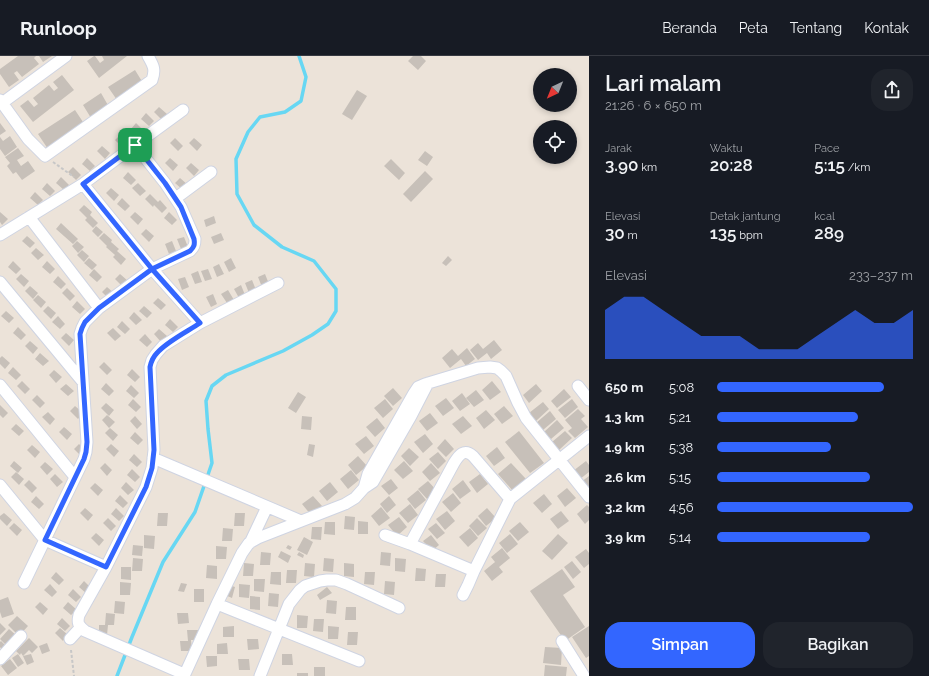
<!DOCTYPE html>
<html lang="id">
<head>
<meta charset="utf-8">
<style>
	:root { --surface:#171b24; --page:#20242c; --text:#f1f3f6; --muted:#9ea1a6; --line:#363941; --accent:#36f }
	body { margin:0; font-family:Raleway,sans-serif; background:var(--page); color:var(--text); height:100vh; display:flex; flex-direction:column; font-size:15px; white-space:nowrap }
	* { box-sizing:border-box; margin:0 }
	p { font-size:13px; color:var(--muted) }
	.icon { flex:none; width:22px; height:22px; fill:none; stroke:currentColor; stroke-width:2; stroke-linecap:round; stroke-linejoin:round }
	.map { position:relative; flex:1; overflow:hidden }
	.panel { display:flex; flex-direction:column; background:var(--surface); width:340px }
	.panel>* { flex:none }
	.needle { width:26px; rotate:223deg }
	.fabs { position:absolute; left:533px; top:12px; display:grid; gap:8px }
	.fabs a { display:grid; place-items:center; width:44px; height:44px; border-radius:50%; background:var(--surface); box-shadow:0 2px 6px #0003; font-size:20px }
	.pin { position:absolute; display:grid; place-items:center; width:34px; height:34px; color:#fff; margin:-17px; border-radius:8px; box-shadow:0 2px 6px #0006 }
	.round { display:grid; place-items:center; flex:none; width:42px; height:42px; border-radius:16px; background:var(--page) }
	.head { display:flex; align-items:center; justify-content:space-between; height:68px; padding:0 16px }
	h1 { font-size:22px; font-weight:600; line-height:30px }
	.stats { display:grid; grid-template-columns:repeat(3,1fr); gap:6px; height:68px; padding:4px 16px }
	.stats div { display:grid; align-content:center }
	.stats b { font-size:17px; font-weight:600 }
	.stats small { font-size:11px; font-weight:400 }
	.stats p { font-size:11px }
	.chart { height:112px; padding:8px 16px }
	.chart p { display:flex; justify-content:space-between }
	.chart svg { width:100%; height:72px; margin-top:4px; fill:var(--accent); opacity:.7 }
	.cta { display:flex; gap:8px; margin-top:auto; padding:8px 16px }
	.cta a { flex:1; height:46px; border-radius:16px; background:var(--accent); color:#fff; font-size:16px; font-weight:600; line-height:46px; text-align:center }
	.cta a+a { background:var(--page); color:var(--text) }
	ul { padding:0 16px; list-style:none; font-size:13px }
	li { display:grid; grid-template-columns:64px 48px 1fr; align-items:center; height:30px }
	li i { height:10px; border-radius:5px; background:var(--accent) }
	header { display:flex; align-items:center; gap:24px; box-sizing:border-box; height:56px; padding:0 20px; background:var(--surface); border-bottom:1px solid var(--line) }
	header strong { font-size:19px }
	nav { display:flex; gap:22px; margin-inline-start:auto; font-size:14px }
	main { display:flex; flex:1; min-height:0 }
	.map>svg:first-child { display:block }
</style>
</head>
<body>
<header>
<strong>Runloop</strong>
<nav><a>Beranda</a><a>Peta</a><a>Tentang</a><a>Kontak</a></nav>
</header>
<main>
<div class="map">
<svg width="589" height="620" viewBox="0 0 589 620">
	<rect width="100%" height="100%" fill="#ece3d9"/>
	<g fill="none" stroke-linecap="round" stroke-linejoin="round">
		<path stroke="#67d7f3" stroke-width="3.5" d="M117,620L132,581L163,506L195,456L212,407L208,373L206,345L212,330L226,319L283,295L312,279L328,268L336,255V233L314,205L282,191L254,169L237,138L236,103L248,76L260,61L285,56L301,45L306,21L299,0"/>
	</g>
	<path fill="#c7c0b9" d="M18,0H36L34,2L39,8L22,21L17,15L14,17L19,24L9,31L0,18V13Z
		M39,0H52L43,6Z
		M94,0H95L100,7L104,4L102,0H127L99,22L87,5Z
		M413,0H421L426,5L418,14L408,5Z
		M135,14L143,27L117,44L108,31Z
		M62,19L74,34L33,66L20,50L28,44L34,51L38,48L33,42L49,29L54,35L58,32L53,26Z
		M357,34L367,40L352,64L342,58Z
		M101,37L109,51L91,62L83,49Z
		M159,51L167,58L162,64L154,56Z
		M75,54L85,69L48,93L38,78Z
		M146,57L154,65L149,70L141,63Z
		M0,67L6,75L0,79Z
		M136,67L144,75L139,80L131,73Z
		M120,79L128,86L123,92L115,84Z
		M10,80L17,91L5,100L0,93V81L3,85Z
		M175,82L183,90L178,95L170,87Z
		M194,82L202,89L197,95L189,87Z
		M102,90L110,97L105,103L97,95Z
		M18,92L24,100L17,104L21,110L28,105L35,115L22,124L16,116L13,118L7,110L10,107L5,101Z
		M425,95L433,101L427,110L418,104Z
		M87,102L95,110L90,115L82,108Z
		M170,102L178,109L173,115L165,107Z
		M391,103L405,117L399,124L384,110Z
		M191,107L199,114L194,120L186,112Z
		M73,111L81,119L76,124L68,116Z
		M425,115L433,123L411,146L403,138Z
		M128,116L136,124L131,129L123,122Z
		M61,121L69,129L64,134L56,127Z
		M180,122L188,129L183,134L175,127Z
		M47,127L55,135L50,140L42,133Z
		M138,127L146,135L140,140L132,132Z
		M111,132L119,139L114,145L106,137Z
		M35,136L43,144L38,149L30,142Z
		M150,138L158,146L160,144L167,152L162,157L154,149L153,151L145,143Z
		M122,142L130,150L125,155L117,148Z
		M84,149L92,156L90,159L98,167L93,172L85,164L87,162L79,154Z
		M0,156L8,163L2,169L0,166Z
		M135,156L143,163L138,169L130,161Z
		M169,156L177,164L172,169L164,162Z
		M214,160L216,167L206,171L204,164Z
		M61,167L78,183L73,188L56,173Z
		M96,170L103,176L98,181L92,175Z
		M146,173L154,180L149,186L141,178Z
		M104,177L112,184L111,186L119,193L117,195L126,203L121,209L113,201L115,199L106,191L107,190L99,182Z
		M221,177L224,184L214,188L211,181Z
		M27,180L35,187L30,192L22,185Z
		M184,181L188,191L181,193L177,183Z
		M77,185L84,191L78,197L72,190Z
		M172,185L176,195L169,198L165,188Z
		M36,192L44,199L38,204L31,197Z
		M82,194L89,200L84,206L77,199Z
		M448,200L452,204L446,210L442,207Z
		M89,202L97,209L92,214L84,207Z
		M231,202L236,212L229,216L224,206Z
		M13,205L21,213L16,218L8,211Z
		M47,205L55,213L50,218L42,211Z
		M219,208L224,218L217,221L213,211Z
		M94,213L102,221L97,226L89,219Z
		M208,213L212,223L205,225L201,215Z
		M198,215L202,226L195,228L191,218Z
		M21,218L29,225L24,231L16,223Z
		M120,218L128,225L123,231L115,223Z
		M265,218L269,228L262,231L258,221Z
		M58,220L66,228L61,233L53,226Z
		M185,221L189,231L182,234L178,223Z
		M252,224L256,234L249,237L245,227Z
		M241,229L245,239L239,242L234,233Z
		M30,230L38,237L33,243L25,235Z
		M107,231L115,238L110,244L102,236Z
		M67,232L75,240L70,245L62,237Z
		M228,234L234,244L227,247L221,238Z
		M213,238L217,248L211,251L206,241Z
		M38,239L46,246L41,252L33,244Z
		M158,242L166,249L161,254L153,247Z
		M77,245L85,253L80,258L72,251Z
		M48,250L56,257L51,263L43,255Z
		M144,250L152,257L147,262L139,255Z
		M6,255L14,262L9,267L1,260Z
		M134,256L142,264L136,269L129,262Z
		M58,260L65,268L60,273L52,266Z
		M170,263L178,271L173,276L165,269Z
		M122,265L130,273L125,278L117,271Z
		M18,271L26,279L21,284L13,277Z
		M113,272L121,280L115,285L107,277Z
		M159,273L167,280L161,286L154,278Z
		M66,277L74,284L69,290L61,282Z
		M145,278L152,286L147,291L139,284Z
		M494,284L502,294L491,303L487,297L478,304L470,294L478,287L483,293Z
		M30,285L38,292L33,298L25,290Z
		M467,292L475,303L466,310L461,303L450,312L442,302L452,293L458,300Z
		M40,297L49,305L43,310L35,303Z
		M2,300L10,307L5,313L0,308V302Z
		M104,306L112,314L107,319L99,311Z
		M13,311L21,319L16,324L8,317Z
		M132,313L140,321L135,326L127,319Z
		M54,314L62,321L56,327L49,319Z
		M22,325L30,333L25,338L17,330Z
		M492,325L501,336L490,344L482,334Z
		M106,327L114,335L109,340L101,333Z
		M66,328L74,335L68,340L60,333Z
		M536,328L542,335L529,347L523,339Z
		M131,329L139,337L134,342L126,335Z
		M393,332L402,342L393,350L384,340Z
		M564,333L571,341L557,352L551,345Z
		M476,334L484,344L474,351L466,342Z
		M298,336L306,341L296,357L288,352Z
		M462,337L470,348L460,355L452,345Z
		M37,339L45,347L40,352L32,344Z
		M446,342L454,352L443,360L435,350Z
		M133,343L141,351L136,356L128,349Z
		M385,343L393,353L383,362L374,352Z
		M572,343L578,351L565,362L558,354Z
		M543,346L549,353L536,365L529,357Z
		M106,347L114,354L109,360L101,352Z
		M0,349L8,357L3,362L0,359Z
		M75,350L83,357L78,363L70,355Z
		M504,350L513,360L502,368L494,358Z
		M578,353L585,360L581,363L588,371L575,382L568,375L572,372L565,364Z
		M486,354L495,364L484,373L476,362Z
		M550,355L556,363L543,374L536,367Z
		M48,356L55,363L50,369L42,361Z
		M430,357L438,367L427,375L419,365Z
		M107,359L115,366L109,372L102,364Z
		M135,360L142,368L137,373L130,365Z
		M302,360L312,361L311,374L301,373Z
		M463,360L472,370L461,378L452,368Z
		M377,362L385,372L375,381L366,371Z
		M557,364L564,372L551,383L544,376Z
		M16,368L24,375L19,380L11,373Z
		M64,371L72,378L67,384L59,376Z
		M110,372L118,379L113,385L105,377Z
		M519,375L544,407L530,417L505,386Z
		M565,375L572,382L559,394L552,386Z
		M135,376L143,384L138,389L130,382Z
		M425,378L433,388L423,397L414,386Z
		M366,380L374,390L364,398L355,388Z
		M445,383L454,393L446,401L437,392Z
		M79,388L87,396L82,401L74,393Z
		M111,388L119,395L114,401L106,393Z
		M309,388L315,389L313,401L307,399Z
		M32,389L40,396L35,402L27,394Z
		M497,391L505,402L494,410L486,400Z
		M409,392L419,401L410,410L401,400Z
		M438,396L446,405L438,413L429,403Z
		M134,398L142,406L137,411L129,404Z
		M358,400L367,410L356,419L348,409Z
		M14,405L22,412L18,417L10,410Z
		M404,405L413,415L403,423L394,414Z
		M586,405L589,409V416L580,423L573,415Z
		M45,406L53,413L47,419L40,411Z
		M105,407L112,414L107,420L100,412Z
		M431,407L440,417L430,425L422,416Z
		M511,407L526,423L513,435L498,418Z
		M132,413L140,421L135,426L127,419Z
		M351,414L359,424L348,433L340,423Z
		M16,416L24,423L19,429L11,421Z
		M55,418L63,426L57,431L50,423Z
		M480,418L488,428L477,437L469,426Z
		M589,420V433L581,426Z
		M391,423L398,432L389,439L381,430Z
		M29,424L37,432L32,437L24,429Z
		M463,424L471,435L460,443L452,433Z
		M428,425L437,435L427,443L418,433Z
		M126,426L134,434L128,439L121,432Z
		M330,426L338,436L327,445L319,435Z
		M95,427L103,434L98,440L90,432Z
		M567,432L576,442L565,451L557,440Z
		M418,434L426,444L415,453L407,443Z
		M453,437L461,447L451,456L442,446Z
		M544,438L552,448L542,457L533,447Z
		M120,439L128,447L123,452L115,445Z
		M36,440L44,448L39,453L31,446Z
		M313,440L322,450L311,459L302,448Z
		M389,440L396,449L387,457L380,448Z
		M410,448L418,459L408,467L399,457Z
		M587,449L589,451V464L585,468L577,458Z
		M381,451L390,462L379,470L371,460Z
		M85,452L93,459L88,465L80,457Z
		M116,452L124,460L119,465L111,458Z
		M487,452L496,462L486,470L478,460Z
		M447,455L455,465L445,474L436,463Z
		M561,455L569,465L558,473L550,463Z
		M4,457L12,464L7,470L0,463V460Z
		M158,457H168L167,470H157Z
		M235,457H245L244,470H234Z
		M345,460L355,461L354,474L344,473Z
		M399,461L407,471L397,480L388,469Z
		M108,462L116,470L111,475L103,467Z
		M477,462L487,472L478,480L469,470Z
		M358,465L368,466V478H358Z
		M325,466H335V479L324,478Z
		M520,466L529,476L518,485L509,475Z
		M14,467L22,474L17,480L9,472Z
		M436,467L445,477L437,483L428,473Z
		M312,471H322L321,484L311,483Z
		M223,472L233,473L232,485H222Z
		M470,472L478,482L468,491L459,481Z
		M96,477L104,484L99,490L91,482Z
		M510,478L518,488L507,497L499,487Z
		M558,478L568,487L552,504L542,495Z
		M144,479L155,480L154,493L144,492Z
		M431,479L439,489L432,495L423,485Z
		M304,481L313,486L307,499L297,494Z
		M133,489L143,490L142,500L132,499Z
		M288,489L292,491L290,494L286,492Z
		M216,490L227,491L226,503H216Z
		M502,492L510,502L499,511L491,501Z
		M586,493L589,497V508L584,512L575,501Z
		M281,495L291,500L288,507L278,501Z
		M261,496L271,497L270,509H260Z
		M299,496L304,499L303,502L297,499Z
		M381,496L391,497L390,510L380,509Z
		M133,502L143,503L142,515H132Z
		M324,502L334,503L333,516L323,515Z
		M395,502L406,503L405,516L395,515Z
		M572,505L581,516L573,523L564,511Z
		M495,506L503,516L492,525L484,515Z
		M244,507L254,508L253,520H243Z
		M305,507L315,508L314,521L304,520Z
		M344,507L354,508V521L344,520Z
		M207,509L217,510V523L206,522Z
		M121,511H131V524L121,523Z
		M416,512L426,513L425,525H415Z
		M562,513L575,531L563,539L585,571L565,585L530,535Z
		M287,514H297L296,527H286Z
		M56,516L64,524L59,529L51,522Z
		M271,516H281V529L270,528Z
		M365,516H375L374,529L364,528Z
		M436,518H446L445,531H435Z
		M254,523H265L264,536L254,535Z
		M84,525L92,533L87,538L79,531Z
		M385,525L395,526L394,539L384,538Z
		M120,526L131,527L130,539H120Z
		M181,527L187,528L184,536L178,535Z
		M50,528L57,536L52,541L44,534Z
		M239,528L250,529L249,542L239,541Z
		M229,529L235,531L232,542L225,539Z
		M327,531L332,537L320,544L317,539Z
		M73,533L81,541L76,546L68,539Z
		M194,533H204V546H194Z
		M269,537L279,538L278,551L268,550Z
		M250,540L260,541V554L250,553Z
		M8,541L14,558L2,562L0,556V544Z
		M327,544L337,545L336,558L326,557Z
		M115,545L125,546L124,558L114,557Z
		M40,546L48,553L43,559L35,551Z
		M68,546L77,554L71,559L63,552Z
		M346,551H356V564H345Z
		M106,557L115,558L114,569H108L107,579H99V569H105Z
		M177,557H188L189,567L178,568Z
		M297,559L308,560L307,572H297Z
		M17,560L28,570L19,580L8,569Z
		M62,562L70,570L65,575L57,568Z
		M314,563H324L323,576L313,575Z
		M0,567L6,573L0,579Z
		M234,570V581H223V571Z
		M328,570L339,571L338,583H328Z
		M589,570V600L586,602L572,581Z
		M60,572L68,579L63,585L55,577Z
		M9,573L17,580L7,590L0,583Z
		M187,574H198L199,584H191L192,595H181L180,585H188Z
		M348,576H358L357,589H347Z
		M29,582L38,591L32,597L29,594L23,600L21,597L20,599L16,595Z
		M247,583H258L259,593L248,594Z
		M1,585L6,590L2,594L0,591V586Z
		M47,587L50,595L42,598L39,590Z
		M227,587L228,598H217V588Z
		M545,591L562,592L561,609L543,607Z
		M18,598L24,607L18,611L12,602Z
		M31,598L34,606L27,609L23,600Z
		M282,598H292L293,609H282Z
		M206,600H217V610L207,611Z
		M10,603L17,612L8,619L1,610Z
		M238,603H249L250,614H239Z
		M545,609L567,611L566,620H544Z
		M314,611H325V620H314Z
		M297,617H308V620H297Z"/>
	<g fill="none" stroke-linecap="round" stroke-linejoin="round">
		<defs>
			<path id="minor" d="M0,44L28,83L45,100L152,24C156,13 153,9 148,0
				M2,47L66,0
				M83,128L152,213L200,267
				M176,142L211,116
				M29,161L99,252
				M0,179L83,128L135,89L183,54
				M0,226L83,326
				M0,329L75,421
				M578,330L589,344
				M153,402L301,465
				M0,429L45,484L106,511L79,559C77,567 78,569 85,575L184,618
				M364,432L368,418L414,337L418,331L425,328L478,312L490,311L497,312L501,315L506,320L518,347L526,362L589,441
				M385,479L410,488L474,515
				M250,487L267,451
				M410,488L454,407C459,399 464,392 473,400L510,443
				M106,511L146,431L152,412L154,394L150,311L152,304L156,298L163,290L200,267L278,227
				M24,527L84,403L86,396L87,386L80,278L82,272L85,266L99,252L152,213L190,195C194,191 195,189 195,183L181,151L165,127L135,89
				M463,539L468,529L474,515L510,443L589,380
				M217,548L242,497L249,487L258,482L345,448L355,442L364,432L373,426L411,360L428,327
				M70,583L81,571
				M562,585L584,620
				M0,603L21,580
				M184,620L217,548L359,605
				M260,620L289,548L300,534L305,530L320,525L327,524H336L347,528L399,552"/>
		</defs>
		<use href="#minor" stroke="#cfd4e2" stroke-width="13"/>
		<path stroke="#c7c7c7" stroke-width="2" stroke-dasharray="3 2" stroke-linecap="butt" d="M53,106L74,121
			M71,594L74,620"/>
		<use href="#minor" stroke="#fff" stroke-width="11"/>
	</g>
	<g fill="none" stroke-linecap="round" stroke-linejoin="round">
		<defs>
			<path id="route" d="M135,89L165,127L181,151L194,183C195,189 194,191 190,195L152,213L200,267C188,275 166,286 157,297C153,301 151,306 150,311L154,394L152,412L146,431L106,511L45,484L84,403L86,396L87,386L80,278L82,272L85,266L99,252L152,213L83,128L135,89"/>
		</defs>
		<use href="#route" stroke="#fff" stroke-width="8"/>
		<use href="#route" stroke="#36f" stroke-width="5"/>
	</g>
</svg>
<div class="fabs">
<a><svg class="needle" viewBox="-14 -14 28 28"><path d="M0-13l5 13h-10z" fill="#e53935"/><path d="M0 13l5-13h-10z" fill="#9ea1a6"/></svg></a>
<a><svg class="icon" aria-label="locate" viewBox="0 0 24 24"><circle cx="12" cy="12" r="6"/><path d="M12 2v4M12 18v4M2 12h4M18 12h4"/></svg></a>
</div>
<div class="pin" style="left:135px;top:89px;background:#1e9e55"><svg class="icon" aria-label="arrive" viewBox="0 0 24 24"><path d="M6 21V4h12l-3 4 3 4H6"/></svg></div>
</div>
<section class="panel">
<div class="head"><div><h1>Lari malam</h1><p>21:26 · 6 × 650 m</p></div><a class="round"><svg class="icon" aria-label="share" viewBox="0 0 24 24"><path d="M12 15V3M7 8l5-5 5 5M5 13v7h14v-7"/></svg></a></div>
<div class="stats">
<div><p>Jarak</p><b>3.90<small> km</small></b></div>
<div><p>Waktu</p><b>20:28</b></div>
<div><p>Pace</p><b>5:15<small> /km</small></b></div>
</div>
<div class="stats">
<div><p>Elevasi</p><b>30<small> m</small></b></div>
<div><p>Detak jantung</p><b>135<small> bpm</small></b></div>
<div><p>kcal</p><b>289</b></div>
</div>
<div class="chart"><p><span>Elevasi</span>233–237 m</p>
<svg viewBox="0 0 160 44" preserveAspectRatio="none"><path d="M0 44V14L10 6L20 6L30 14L40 22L50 30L60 30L70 30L80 38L90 38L100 38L110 30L120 22L130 14L140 22L150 22L160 14V44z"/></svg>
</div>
<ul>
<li><b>650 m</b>5:08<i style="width:85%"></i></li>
<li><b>1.3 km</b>5:21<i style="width:72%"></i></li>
<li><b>1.9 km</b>5:38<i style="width:58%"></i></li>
<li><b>2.6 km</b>5:15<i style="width:78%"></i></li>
<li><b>3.2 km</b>4:56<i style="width:100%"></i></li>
<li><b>3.9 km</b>5:14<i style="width:78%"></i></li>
</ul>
<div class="cta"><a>Simpan</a><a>Bagikan</a></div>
</section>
</main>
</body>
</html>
